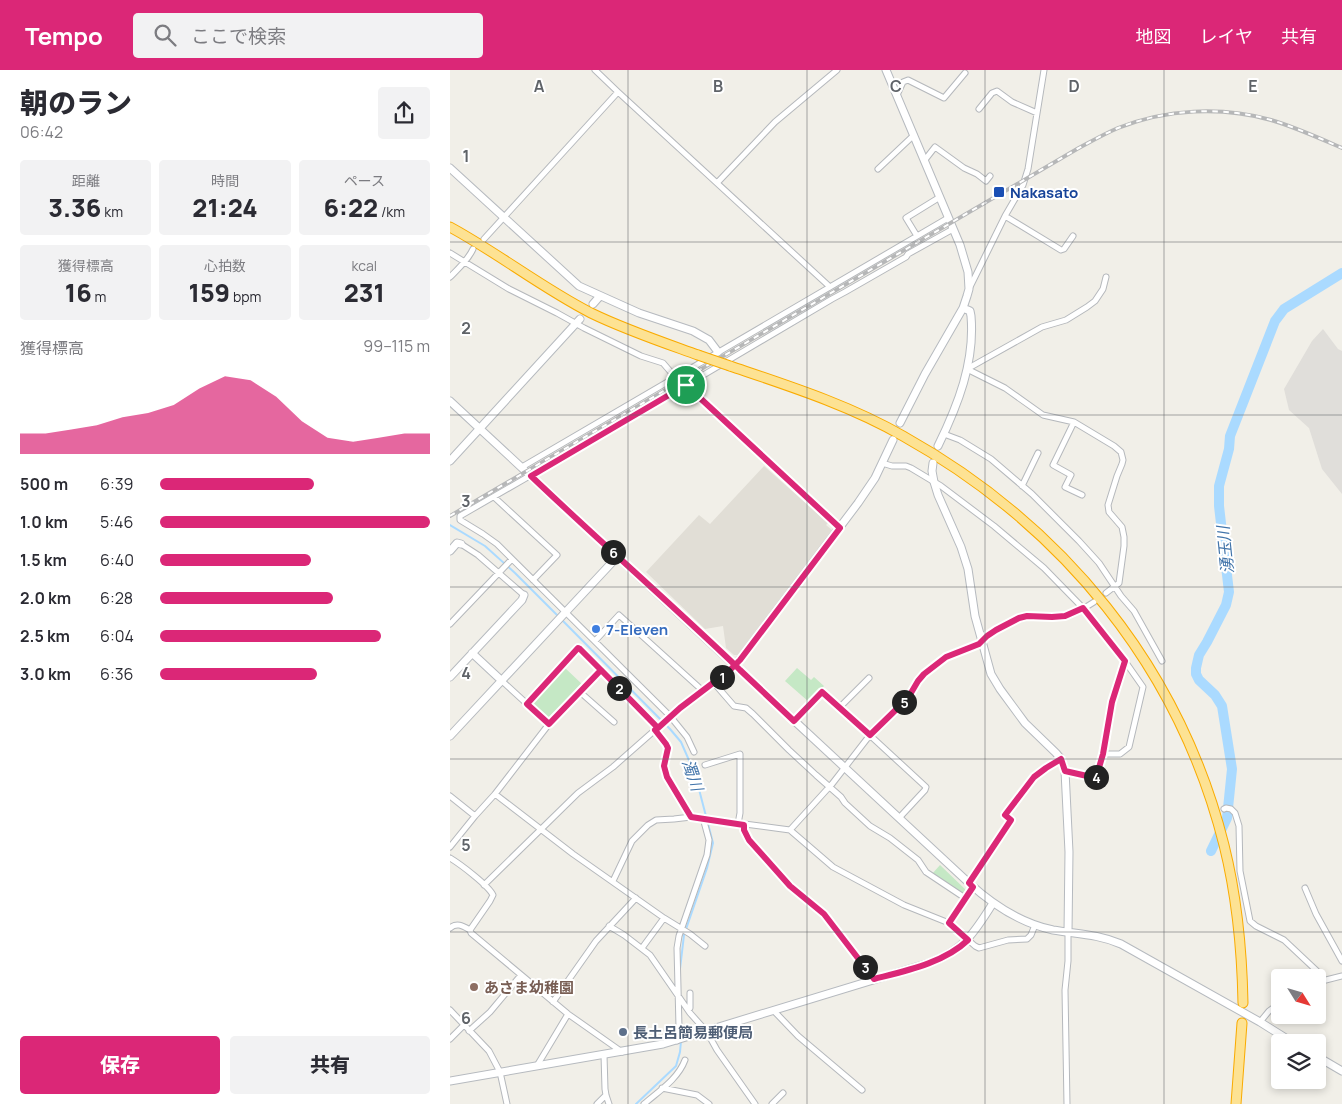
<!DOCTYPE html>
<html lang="ja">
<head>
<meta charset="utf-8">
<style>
	:root { --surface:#fff; --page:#f2f2f3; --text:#2b2b33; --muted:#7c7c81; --accent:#db2777 }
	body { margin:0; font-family:Manrope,"Noto Sans JP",sans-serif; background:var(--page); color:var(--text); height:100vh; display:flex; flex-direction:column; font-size:19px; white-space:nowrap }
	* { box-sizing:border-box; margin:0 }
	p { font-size:16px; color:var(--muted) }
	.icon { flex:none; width:28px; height:28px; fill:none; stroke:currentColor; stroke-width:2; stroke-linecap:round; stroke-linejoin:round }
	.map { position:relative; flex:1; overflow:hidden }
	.side { display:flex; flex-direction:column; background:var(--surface); width:450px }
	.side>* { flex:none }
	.needle { width:32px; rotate:127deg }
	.controls { position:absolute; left:821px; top:899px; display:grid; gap:10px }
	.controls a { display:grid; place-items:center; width:55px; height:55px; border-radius:5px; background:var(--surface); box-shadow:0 2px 8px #0003; font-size:25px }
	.pin { position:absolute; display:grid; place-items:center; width:42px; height:42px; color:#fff; margin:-21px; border:2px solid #fff; border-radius:50%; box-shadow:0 1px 5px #0007 }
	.km { position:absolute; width:25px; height:25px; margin:-12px; border-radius:50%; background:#222; color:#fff; font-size:14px; line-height:25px; text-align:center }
	.round { display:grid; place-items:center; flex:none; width:52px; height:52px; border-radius:5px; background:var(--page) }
	.summary { display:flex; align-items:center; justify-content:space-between; height:85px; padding:0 20px }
	h1 { font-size:28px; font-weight:800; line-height:38px }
	.metrics { display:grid; grid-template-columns:repeat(3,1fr); gap:8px; height:85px; padding:5px 20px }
	.metrics div { display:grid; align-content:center; border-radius:5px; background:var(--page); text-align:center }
	.metrics b { font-size:25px; font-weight:800 }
	.metrics small { font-size:14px; font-weight:400 }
	.metrics p { font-size:14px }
	.chart { height:140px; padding:10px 20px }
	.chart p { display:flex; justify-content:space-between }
	.chart svg { width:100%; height:90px; margin-top:5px; fill:var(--accent); opacity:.7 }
	.button { display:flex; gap:10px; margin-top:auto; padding:10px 20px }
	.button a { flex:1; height:58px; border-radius:5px; background:var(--accent); color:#fff; font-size:20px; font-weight:800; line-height:58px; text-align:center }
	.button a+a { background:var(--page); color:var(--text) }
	ul { padding:0 20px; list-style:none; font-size:16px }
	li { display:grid; grid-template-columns:80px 60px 1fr; align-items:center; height:38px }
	li i { height:12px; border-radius:6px; background:var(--accent) }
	header { display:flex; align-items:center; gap:30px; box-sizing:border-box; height:70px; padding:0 25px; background:var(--accent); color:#fff }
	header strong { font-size:24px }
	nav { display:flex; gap:28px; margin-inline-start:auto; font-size:18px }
	.search { width:350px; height:45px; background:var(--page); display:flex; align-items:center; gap:12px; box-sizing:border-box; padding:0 18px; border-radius:5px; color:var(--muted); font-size:19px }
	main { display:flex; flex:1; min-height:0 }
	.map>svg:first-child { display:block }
</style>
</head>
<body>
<header>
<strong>Tempo</strong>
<div class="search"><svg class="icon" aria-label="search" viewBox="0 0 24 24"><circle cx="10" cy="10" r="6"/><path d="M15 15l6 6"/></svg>ここで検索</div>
<nav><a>地図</a><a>レイヤ</a><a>共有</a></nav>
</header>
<main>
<section class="side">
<div class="summary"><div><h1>朝のラン</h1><p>06:42</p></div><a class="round"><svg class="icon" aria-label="share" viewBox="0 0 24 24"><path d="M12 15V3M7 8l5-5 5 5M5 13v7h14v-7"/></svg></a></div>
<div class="metrics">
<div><p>距離</p><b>3.36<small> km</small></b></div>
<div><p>時間</p><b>21:24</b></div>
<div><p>ペース</p><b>6:22<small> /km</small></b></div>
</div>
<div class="metrics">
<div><p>獲得標高</p><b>16<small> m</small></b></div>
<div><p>心拍数</p><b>159<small> bpm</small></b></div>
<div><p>kcal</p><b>231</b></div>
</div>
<div class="chart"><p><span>獲得標高</span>99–115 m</p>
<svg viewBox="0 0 160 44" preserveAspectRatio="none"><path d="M0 44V34L10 34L20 32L30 30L40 26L50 24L60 20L70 12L80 6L90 8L100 16L110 28L120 36L130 38L140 36L150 34L160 34V44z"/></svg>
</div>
<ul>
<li><b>500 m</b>6:39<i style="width:57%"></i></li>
<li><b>1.0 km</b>5:46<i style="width:100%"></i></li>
<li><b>1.5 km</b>6:40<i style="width:56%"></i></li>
<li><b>2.0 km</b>6:28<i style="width:64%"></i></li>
<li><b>2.5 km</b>6:04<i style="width:82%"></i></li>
<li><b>3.0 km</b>6:36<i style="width:58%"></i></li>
</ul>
<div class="button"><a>保存</a><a>共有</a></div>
</section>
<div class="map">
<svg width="892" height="1034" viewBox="0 0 892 1034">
	<rect width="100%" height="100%" fill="#f1efe8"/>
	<path fill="#e0deda" d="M873,259L888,279L892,281V424L872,399L859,358L839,340L834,319L862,271Z"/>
	<path fill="#e1ded6" d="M314,396L378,453L376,455L382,460L289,585H284L276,578L273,556L255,559L196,502L249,445L260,454Z"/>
	<path fill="#c5e8c5" d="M114,597L133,615L101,649H98L83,635L82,631Z
		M347,598L361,610L364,607L374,616L359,632L335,611Z
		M490,795L516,820L513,824L482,804Z"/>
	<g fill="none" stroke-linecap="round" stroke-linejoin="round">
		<path stroke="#aadaff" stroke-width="2" d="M0,455L35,476L65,503L109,547
			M112,550L220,659L231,672L245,704L263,773L257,798L234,865L230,899
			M186,1034L226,996L230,982L231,971"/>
		<path stroke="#aadaff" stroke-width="10" d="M761,781L777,748L782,699L772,636L765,625L749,610L746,604V598L749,585L757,572L776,535L779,522L769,436V416L779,379L780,366L825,251L834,239L892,203"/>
		<defs>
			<path id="street" d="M145,0L168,22L380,217
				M447,25L453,12L458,10L494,28L515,3
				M529,39L542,23L547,21L562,32L587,43
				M474,91L485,77L514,98L527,104L536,111L540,106
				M428,99L464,65
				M267,113L325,52L387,0
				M555,146L611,180L614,179L623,166
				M467,166L456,148L490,127
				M34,169L168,22
				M0,183L59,219L107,243L134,258L191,286L213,293L225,307
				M0,207C9,198 18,190 23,179
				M520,217L555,146L573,115L578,99L594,0
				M517,299L555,318L593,345L624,352L664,376L671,382L673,390L672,394L667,406L658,435L659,442L672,457L674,467V476L669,513L656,523
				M517,299L592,257L616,250L637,237L645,231L653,219L656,207
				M236,315L390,458
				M624,352L603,395L621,405L615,417L632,425
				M494,364L510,370L541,389L582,424L629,471L649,493L671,526L684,541L712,591
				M432,393L442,396H456L461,398L491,416L544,456L594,498L633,538L672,587L693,617L679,677L670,684H653
				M72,397L498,148
				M572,416L588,383
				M44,427L107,485L83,510
				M11,474L28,485L74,525
				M0,554L62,489
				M145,571L169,545L253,621
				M52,611L99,654
				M264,613L284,636L296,638L303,644L339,680L366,705L391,727L395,733L420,756L440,768L468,790L476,802L515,828L499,853L525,876L529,878L558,870L577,869L581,865L585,855
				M130,622L164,652
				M77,634L128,578L130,579L207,657
				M390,637L419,608
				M344,651L373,622L476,717L475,720L449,748
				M205,660L216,674L218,678L214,696L217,707L241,747
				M244,682L237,667L220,646L47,474L33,464L10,450V446L76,408L86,404L382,229L395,222L456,187L458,184L503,159
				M255,695L290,684V743L288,754
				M615,701L646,708L653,684L662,632L675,591
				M45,724L123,784L214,848L192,878
				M0,726L25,746
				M774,739L776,738L781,739L785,743L789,756L790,801L800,851L806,856L834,870L867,901L872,910
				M294,755V761L299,770L339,816L374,844L424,909
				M340,760L382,714L420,665L457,628L471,606L490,591L503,583L529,574L537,566L546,560L569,548L577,546L602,547L615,546L633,538L636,537L644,532
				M0,777L25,746L45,724L99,654L151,600
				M0,788C10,794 38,815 43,825L40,831L20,860
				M163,811L182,771L198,755L206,750L224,749L241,747L340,760L383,797L454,835L499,853
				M519,813L561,750L555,745C564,732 573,718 584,707C592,699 602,694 611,689
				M34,815L128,723L163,697L230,638L280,600L285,595
				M855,818L866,844L892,891
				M515,828L523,817
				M214,848L240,864L255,876
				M159,856L174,865L200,885L240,943L257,962L267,980L305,1034
				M0,858C7,852 13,856 20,860L21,863L118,944L172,982
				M868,912L892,906
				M103,932L146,871L186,828
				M0,940L39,981L50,1002L57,1034
				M238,940L240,938V923
				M324,941L348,966L412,1020
				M810,952L819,941L830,933
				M19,961L40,942L71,905
				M0,969L14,955
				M227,971L229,957L227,878L229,866L257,785L259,770L253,748
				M154,985L155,1019L156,1025L159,1034
				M87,996L88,994L118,944
				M212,1018L247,1025L259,1034
				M147,1034L156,1025
				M194,1034C209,1021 228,1009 235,990
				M322,1034L333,1023
				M617,1034L615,920L618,891V862"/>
			<path id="secondary" d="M436,0L510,175L518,202L519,219L517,226L513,238L475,304L450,353
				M0,98L129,216L189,243L243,261L259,270L268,282
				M143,234L150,226
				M0,331L519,813C543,835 570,853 603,860C626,864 648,864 671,874L810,952L842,972
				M488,376C508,335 525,292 521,246L520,241L513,238
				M0,391L130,249
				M483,393L482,401L484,412L488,425L511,477L518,499L525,546L541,604L550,619L575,653L606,683L611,689L615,701L619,782L618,862
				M0,481L7,473L11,474
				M22,583L52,611
				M285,595L291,588L408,433L425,408L443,370
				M0,607L72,530L74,525
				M0,666L168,486
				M868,987L892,1001
				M0,1011L213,974L479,893C513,881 525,862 543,833"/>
			<path id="highway" d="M0,157C48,183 92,218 141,243C176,260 212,272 248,285
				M280,296C339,316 399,335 453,366C612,455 729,596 774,775C787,827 792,880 793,933
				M786,1034L792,953"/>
		</defs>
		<use href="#street" stroke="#b5b8bc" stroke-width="7"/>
		<use href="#secondary" stroke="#b6babf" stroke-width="9"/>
		<use href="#highway" stroke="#f9ab00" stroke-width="11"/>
		<use href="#street" stroke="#fff" stroke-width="5"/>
		<use href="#secondary" stroke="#fff" stroke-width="7"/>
		<use href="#highway" stroke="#fde293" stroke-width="9"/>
		<defs>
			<path id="rail" d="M0,446L627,79C640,72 654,64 668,58C716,39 771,36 821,50C845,57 869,68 892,78"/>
		</defs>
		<use href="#rail" stroke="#b6b7b8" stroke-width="4"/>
		<use href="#rail" stroke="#fff" stroke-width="2" stroke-dasharray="5.5" stroke-linecap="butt"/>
		<defs>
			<path id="highway-bridge" d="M248,285L280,296"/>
		</defs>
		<use href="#highway-bridge" stroke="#f9ab00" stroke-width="11" stroke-linecap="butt"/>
		<use href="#highway-bridge" stroke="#fde293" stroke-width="9"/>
	</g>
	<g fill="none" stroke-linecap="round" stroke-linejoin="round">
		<defs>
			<path id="route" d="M236,315L390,458L290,590L280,600L230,638L208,658L151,600L99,654L77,634L128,578L130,579C156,605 182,631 208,658L205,660L216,674L218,678L214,696L217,707L241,747L294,755V760L299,770L340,816L374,844L424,909C455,901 494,893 518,870L499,853L523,817L519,813L561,750L555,745L584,707L596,698L611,689L615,701L646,708L653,684L662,632L675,591L633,538L615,546L602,547L577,546L569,548L546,560L537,566L529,574L496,587L474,604L468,611L458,628L420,665L372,622L344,651L290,600L285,595C218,531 148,470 81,406L236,315"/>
		</defs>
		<use href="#route" stroke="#fff" stroke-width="10"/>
		<use href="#route" stroke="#db2777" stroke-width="6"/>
	</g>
	<path fill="none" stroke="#5f6368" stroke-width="1" stroke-opacity="0.55" d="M178,0V1034M357,0V1034M535,0V1034M714,0V1034M0,172H892M0,345H892M0,517H892M0,689H892M0,862H892"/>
	<rect fill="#1a4fb4" stroke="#fff" stroke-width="2" x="543" y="116" width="12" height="12" rx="2.5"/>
	<circle fill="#3f7fe0" stroke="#fff" stroke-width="2" cx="146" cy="559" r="5"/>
	<circle fill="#8d6e63" stroke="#fff" stroke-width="2" cx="24" cy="917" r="5"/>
	<circle fill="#5c6f8a" stroke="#fff" stroke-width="2" cx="173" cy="962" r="5"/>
	<g text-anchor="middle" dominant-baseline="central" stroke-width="4" stroke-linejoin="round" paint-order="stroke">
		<g font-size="15" font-weight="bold" fill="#164399" stroke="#fff" text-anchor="start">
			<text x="560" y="122">Nakasato</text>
		</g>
		<g font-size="15" font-weight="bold" fill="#366cbe" stroke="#fff" text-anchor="start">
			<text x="156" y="559">7-Eleven</text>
		</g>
		<g font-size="15" font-weight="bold" fill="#785e54" stroke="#fff" text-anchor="start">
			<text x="34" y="917">あさま幼稚園</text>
		</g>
		<g font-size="15" font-weight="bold" fill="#4e5e75" stroke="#fff" text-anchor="start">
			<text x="183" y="962">長土呂簡易郵便局</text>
		</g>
		<g font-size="16" font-style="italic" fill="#4174aa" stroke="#fff">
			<text transform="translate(775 480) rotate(-96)">湧玉川</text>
			<text transform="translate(243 705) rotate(71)">濁川</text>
		</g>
	</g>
	<g font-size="16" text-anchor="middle" font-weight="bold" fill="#5f6368" stroke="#fff" stroke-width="4" stroke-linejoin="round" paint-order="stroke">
		<text x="89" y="22">A</text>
		<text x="268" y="22">B</text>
		<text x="446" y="22">C</text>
		<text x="624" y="22">D</text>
		<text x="803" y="22">E</text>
		<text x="16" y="92">1</text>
		<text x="16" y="264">2</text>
		<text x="16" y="437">3</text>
		<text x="16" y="609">4</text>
		<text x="16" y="781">5</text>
		<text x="16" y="954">6</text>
	</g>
</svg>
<div class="controls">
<a><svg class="needle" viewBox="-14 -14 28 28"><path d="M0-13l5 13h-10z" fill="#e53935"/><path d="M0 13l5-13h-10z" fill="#7c7c81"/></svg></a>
<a><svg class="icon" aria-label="layers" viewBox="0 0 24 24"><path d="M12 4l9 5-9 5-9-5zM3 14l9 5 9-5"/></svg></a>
</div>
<div class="pin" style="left:236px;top:315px;background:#1e9e55"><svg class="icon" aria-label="arrive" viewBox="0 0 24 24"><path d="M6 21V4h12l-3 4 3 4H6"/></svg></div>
<b class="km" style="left:272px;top:607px">1</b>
<b class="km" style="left:169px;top:618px">2</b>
<b class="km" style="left:415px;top:897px">3</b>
<b class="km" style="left:646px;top:707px">4</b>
<b class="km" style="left:454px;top:632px">5</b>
<b class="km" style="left:163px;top:482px">6</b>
</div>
</main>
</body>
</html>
